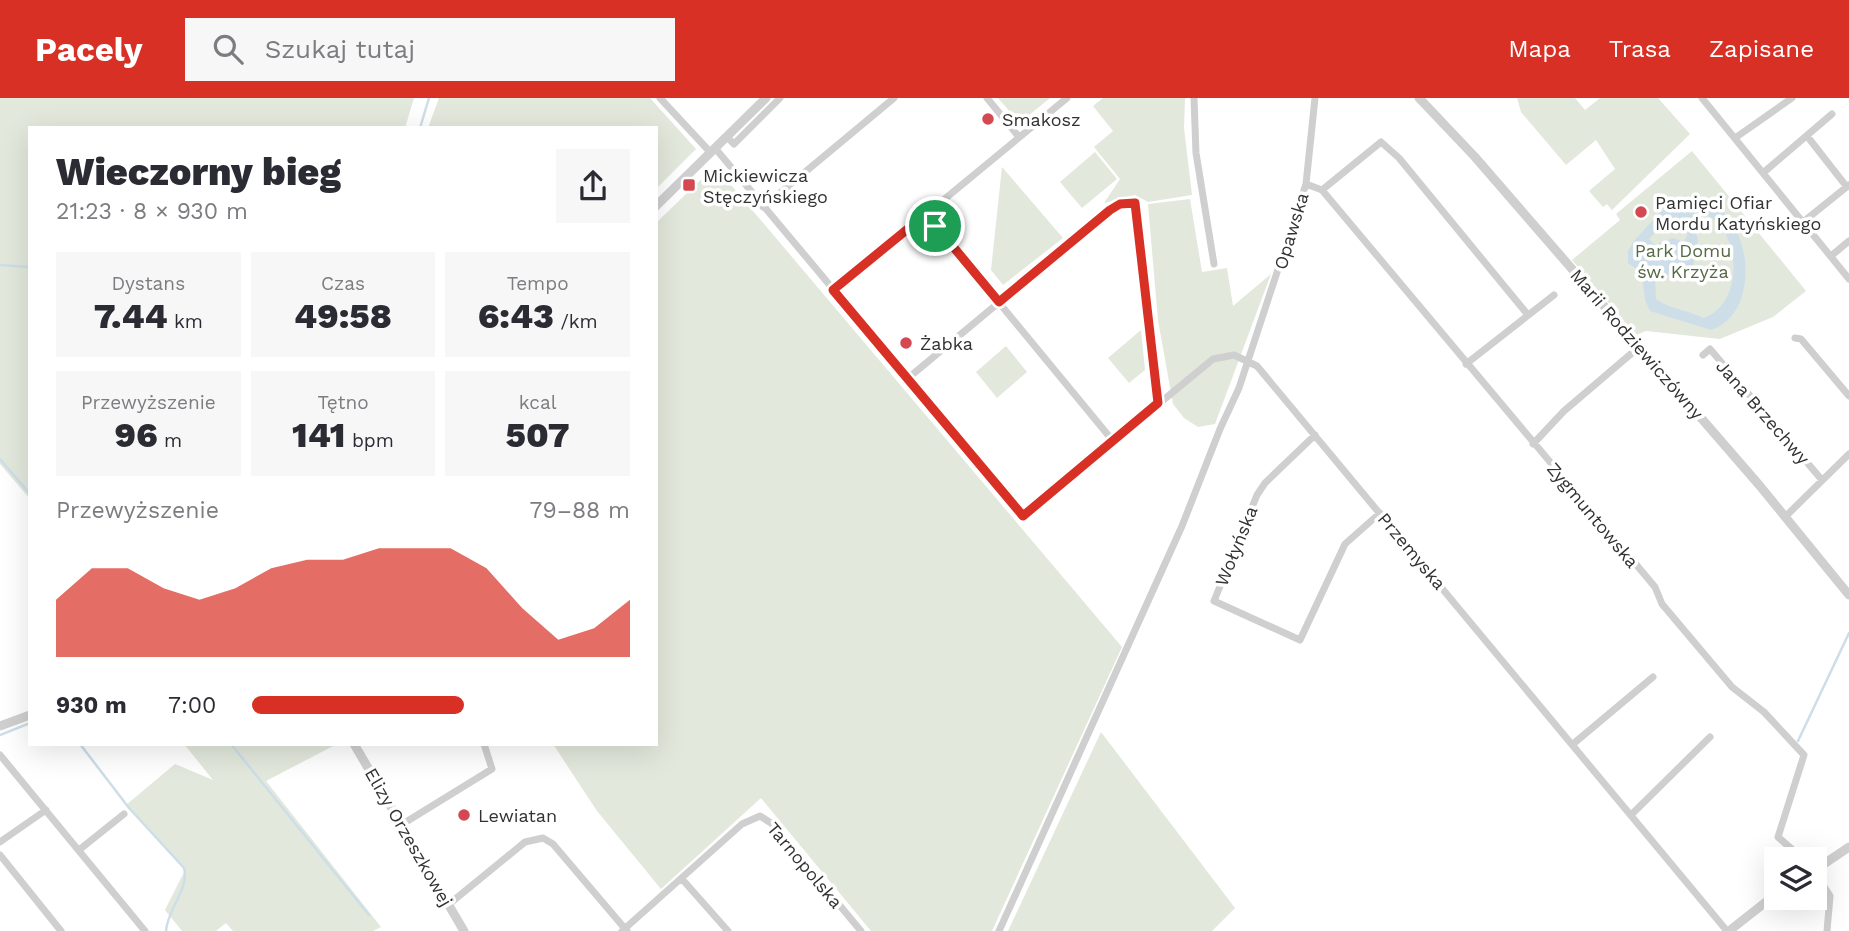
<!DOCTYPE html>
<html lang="pl">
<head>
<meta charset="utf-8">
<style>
	:root { --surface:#fff; --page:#f7f7f7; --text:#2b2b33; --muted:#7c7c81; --accent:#d93025 }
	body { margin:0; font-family:"Work Sans",sans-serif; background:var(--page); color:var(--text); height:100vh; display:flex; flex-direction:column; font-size:26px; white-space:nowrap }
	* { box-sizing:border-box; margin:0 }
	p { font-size:23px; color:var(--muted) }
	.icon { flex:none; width:38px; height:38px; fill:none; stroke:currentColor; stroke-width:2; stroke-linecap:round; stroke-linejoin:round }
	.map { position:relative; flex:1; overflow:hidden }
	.details { position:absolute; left:28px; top:28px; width:630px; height:620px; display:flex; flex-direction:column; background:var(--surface); border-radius:0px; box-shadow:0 7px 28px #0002 }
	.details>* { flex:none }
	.tools { position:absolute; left:1764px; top:749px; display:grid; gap:14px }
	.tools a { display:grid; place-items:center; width:63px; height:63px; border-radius:0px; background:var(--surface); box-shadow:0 7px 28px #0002; font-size:35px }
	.pin { position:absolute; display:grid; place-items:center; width:60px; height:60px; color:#fff; margin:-30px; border:4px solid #fff; border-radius:50%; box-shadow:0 2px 7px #0007 }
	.round { display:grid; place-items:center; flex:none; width:74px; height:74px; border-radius:0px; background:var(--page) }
	.overview { display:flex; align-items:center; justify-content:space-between; height:119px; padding:0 28px }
	h1 { font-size:38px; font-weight:800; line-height:52px }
	.figures { display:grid; grid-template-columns:repeat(3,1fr); gap:10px; height:119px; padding:7px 28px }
	.figures div { display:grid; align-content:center; border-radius:0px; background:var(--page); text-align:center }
	.figures b { font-size:35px; font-weight:800 }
	.figures small { font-size:19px; font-weight:400 }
	.figures p { font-size:19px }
	.chart { height:196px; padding:14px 28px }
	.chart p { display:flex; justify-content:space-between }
	.chart svg { width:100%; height:126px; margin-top:7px; fill:var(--accent); opacity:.7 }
	ul { padding:0 28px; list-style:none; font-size:23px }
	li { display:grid; grid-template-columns:112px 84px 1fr; align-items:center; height:52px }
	li i { height:18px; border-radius:9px; background:var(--accent) }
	header { display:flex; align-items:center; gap:42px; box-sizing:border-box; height:98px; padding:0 35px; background:var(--accent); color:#fff }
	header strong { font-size:33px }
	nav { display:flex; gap:38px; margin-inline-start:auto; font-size:24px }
	.search { width:490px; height:63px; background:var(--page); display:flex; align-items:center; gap:18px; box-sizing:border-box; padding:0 24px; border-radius:0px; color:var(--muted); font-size:26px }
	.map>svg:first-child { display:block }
</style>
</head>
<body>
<header>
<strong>Pacely</strong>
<div class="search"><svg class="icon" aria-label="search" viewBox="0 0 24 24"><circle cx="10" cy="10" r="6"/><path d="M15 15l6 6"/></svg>Szukaj tutaj</div>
<nav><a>Mapa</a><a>Trasa</a><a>Zapisane</a></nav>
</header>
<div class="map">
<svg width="1849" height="833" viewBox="0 0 1849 833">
	<rect width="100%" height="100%" fill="#fff"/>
	<path fill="#e2e8dc" d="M0,0H414L405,30H30V401L0,366Z
		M439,0H650L696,51L656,91V30H428Z
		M998,0H1050L1022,23L1025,27L1019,29L1013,26L1017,22Z
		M1103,0H1185L1184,30L1192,97L1148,104L1135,97L1104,105L1120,81L1094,49L1113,33L1093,8Z
		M1517,0H1575L1585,12L1600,0H1658L1690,36L1612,112L1607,106L1603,109L1589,93L1615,71L1596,42L1566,67L1521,14Z
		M1692,53L1806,193L1773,219L1720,241L1646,233L1636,237L1572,162L1620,122L1616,116Z
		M1095,54L1117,81L1082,110L1060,84Z
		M715,68L1122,549L992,833H871L761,700L661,791L597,713L553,646H656V125Z
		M1002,69L1063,140L1003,187L991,172Z
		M1190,101L1202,174L1227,170L1233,208L1271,176L1215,326L1198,329L1184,320L1173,306L1158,222L1148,106Z
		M1141,232L1145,272L1129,285L1108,260Z
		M1006,248L1027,274L997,300L976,274Z
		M1101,634L1235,810L1212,833H1008Z
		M184,646H337L266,683L381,829L373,833H233L226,825L216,833H182L165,812L185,772L126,707L175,666L213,682Z"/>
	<path fill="#cddee8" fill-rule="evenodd" d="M1702,101C1752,115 1764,214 1711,232L1650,213L1645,202L1642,175L1628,165V153L1634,143L1661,113L1670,109L1686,110ZM1699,115C1739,120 1749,205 1703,220C1688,212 1669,211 1656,201L1655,178L1673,176L1693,168L1698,142L1691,120ZM1662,127H1683L1688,135L1684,144L1673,140L1655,147L1649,141Z"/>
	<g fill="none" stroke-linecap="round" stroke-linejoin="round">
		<path stroke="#cddee8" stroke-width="2.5" d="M420,30L429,0
			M0,167L30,169
			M0,361L30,396
			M0,637L30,625
			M1798,643L1849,535
			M80,646L129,710L184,770C190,790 167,812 166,833
			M231,646L369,817"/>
		<path stroke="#cfcfcf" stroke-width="7" d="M660,0L711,55
			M987,0L1019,39
			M1194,0L1196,55L1214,166
			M1702,0L1849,181
			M1807,38L1847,89
			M727,39L734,46L780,0
			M1735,40L1792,0
			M715,50L1023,418L1213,261L1234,257L1257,268L1727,833
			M1763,75L1832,16
			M1306,86L1322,92L1655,489L1662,506L1732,589L1764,614L1804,657L1778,739L1803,761
			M1322,92L1381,44L1399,60L1528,217
			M763,109L894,0
			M926,116L1113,343
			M1803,124L1849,87
			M1831,158L1849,143
			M833,193L1067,0
			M1795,240L1801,241L1849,298
			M1703,257L1710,251L1822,382
			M1466,266L1554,197
			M907,281L1110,112L1120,106L1135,105L1158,305
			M1315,337L1265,385L1257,397L1214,503L1300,542L1345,446L1380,415
			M1533,346L1564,313L1639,249
			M1785,419L1849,356
			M1573,646L1653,579
			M0,657L145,833
			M1632,716L1710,639
			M401,727L492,671L484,646
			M0,744L46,712
			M79,752L124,716
			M0,757L61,833
			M1815,775L1830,798L1827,833
			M682,781L728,833
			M448,807L525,744L543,740L553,746L627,833
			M622,833L742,726L760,718L771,725L861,833
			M999,833L1182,428L1220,331L1239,290L1306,86L1315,0"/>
		<path stroke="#cfcfcf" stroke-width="9" d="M1419,0L1475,59L1760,388L1849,497
			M656,108L766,0
			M0,628L30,617
			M354,646L464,833
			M1815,772L1849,749
			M1729,833L1776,796"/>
	</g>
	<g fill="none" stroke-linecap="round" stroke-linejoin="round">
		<defs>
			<path id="route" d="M1135,105L1158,305L1023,418L833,192L926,116L999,204L1110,112L1120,106Z"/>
		</defs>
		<use href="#route" stroke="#fff" stroke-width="14"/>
		<use href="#route" stroke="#d93025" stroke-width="9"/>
	</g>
	<g fill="#d44851" stroke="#fff" stroke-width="2.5">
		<circle cx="988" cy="21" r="7"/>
		<rect x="682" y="80" width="14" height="14" rx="3.5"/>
		<circle cx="1641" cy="114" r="7"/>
		<circle cx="906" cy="245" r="7"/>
		<circle cx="464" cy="717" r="7"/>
	</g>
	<g text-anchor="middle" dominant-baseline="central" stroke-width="7" stroke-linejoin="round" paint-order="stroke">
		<g font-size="18" fill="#323232" stroke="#fff" text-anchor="start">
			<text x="1002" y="21">Smakosz</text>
			<text x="703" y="77">Mickiewicza<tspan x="703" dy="21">Stęczyńskiego</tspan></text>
			<text x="1655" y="104">Pamięci Ofiar<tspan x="1655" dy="21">Mordu Katyńskiego</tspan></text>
			<text x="920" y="245">Żabka</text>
			<text x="478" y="717">Lewiatan</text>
		</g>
		<g font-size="18" fill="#323232" stroke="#fff">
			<text transform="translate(1291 133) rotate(-73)">Opawska</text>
			<text transform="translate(1637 246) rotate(49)">Marii Rodziewiczówny</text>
			<text transform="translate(1763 314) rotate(49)">Jana Brzechwy</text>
			<text transform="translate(1593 417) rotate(50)">Zygmuntowska</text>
			<text transform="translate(1236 448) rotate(-68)">Wołyńska</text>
			<text transform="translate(1412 453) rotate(50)">Przemyska</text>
			<text transform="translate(409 739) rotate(60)">Elizy Orzeszkowej</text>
			<text transform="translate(805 767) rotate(50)">Tarnopolska</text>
		</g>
		<g font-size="18" fill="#556a43" stroke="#fff">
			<text x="1683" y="152">Park Domu<tspan x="1683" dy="21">św. Krzyża</tspan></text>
		</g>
	</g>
</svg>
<div class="tools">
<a><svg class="icon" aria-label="layers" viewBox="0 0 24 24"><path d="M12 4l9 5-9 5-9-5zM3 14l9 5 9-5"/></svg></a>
</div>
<div class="pin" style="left:935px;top:128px;background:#1e9e55"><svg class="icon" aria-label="arrive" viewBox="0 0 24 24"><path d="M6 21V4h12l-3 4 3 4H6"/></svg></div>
<section class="details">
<div class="overview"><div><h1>Wieczorny bieg</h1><p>21:23 · 8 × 930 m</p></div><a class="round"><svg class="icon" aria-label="share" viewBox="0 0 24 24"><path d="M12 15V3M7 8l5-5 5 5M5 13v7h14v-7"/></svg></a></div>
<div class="figures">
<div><p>Dystans</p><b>7.44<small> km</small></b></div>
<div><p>Czas</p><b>49:58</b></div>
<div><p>Tempo</p><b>6:43<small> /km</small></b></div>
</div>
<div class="figures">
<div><p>Przewyższenie</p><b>96<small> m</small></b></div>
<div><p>Tętno</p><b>141<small> bpm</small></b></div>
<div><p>kcal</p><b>507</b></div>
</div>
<div class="chart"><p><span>Przewyższenie</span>79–88 m</p>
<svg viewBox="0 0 160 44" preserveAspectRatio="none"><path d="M0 44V24L10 13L20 13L30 20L40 24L50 20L60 13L70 10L80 10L90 6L100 6L110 6L120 13L130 27L140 38L150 34L160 24V44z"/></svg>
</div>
<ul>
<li><b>930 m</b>7:00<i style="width:56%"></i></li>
</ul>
</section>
</div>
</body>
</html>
